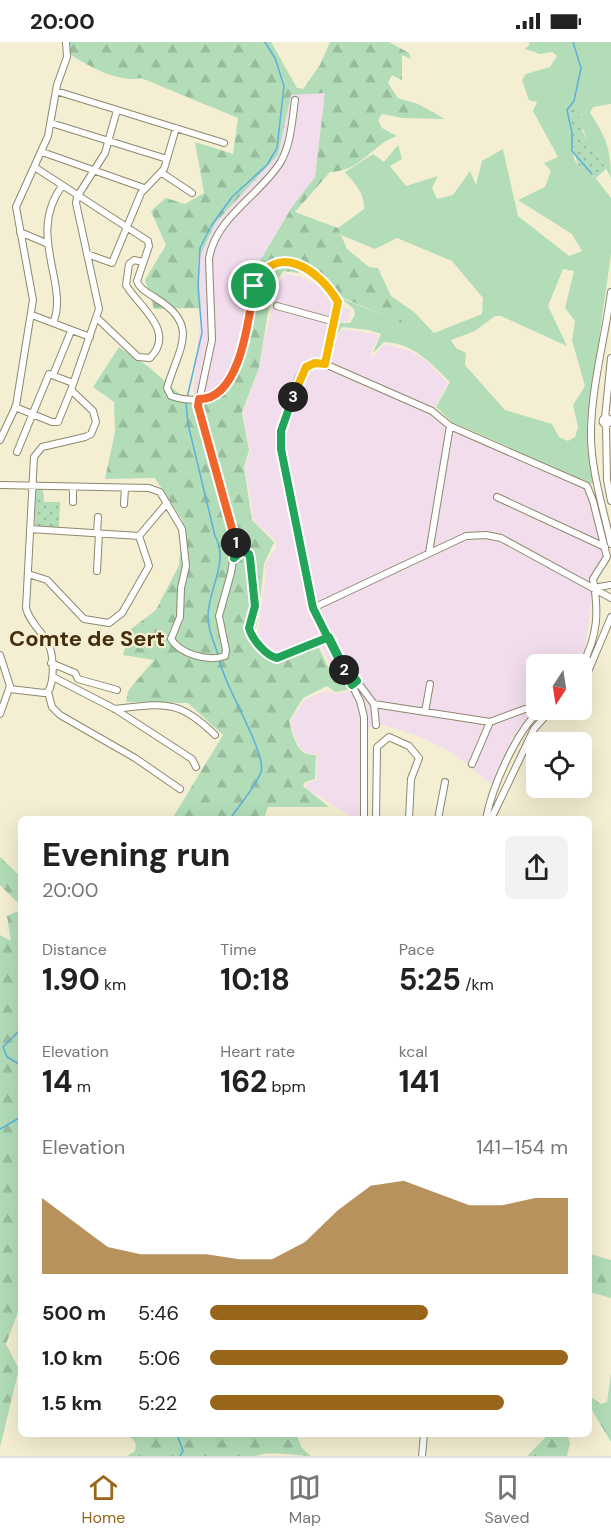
<!DOCTYPE html>
<html lang="en">
<head>
<meta charset="utf-8">
<style>
	:root { --surface:#fff; --page:#f2f2f2; --text:#222; --muted:#767676; --line:#e0e0e0; --accent:#99651a }
	body { margin:0; font-family:"DM Sans",sans-serif; background:var(--page); color:var(--text); height:100vh; display:flex; flex-direction:column; font-size:22px; white-space:nowrap }
	* { box-sizing:border-box; margin:0 }
	p { font-size:20px; color:var(--muted) }
	.icon { flex:none; width:33px; height:33px; fill:none; stroke:currentColor; stroke-width:2; stroke-linecap:round; stroke-linejoin:round }
	.map { position:relative; flex:1; overflow:hidden }
	.panel { position:absolute; left:18px; top:774px; width:574px; height:621px; display:flex; flex-direction:column; background:var(--surface); border-radius:9px; box-shadow:0 6px 24px #0002 }
	.panel>* { flex:none }
	.needle { width:39px; rotate:192deg }
	.buttons { position:absolute; left:526px; top:612px; display:grid; gap:12px }
	.buttons a { display:grid; place-items:center; width:66px; height:66px; border-radius:9px; background:var(--surface); box-shadow:0 6px 24px #0002; font-size:30px }
	.pin { position:absolute; display:grid; place-items:center; width:51px; height:51px; color:#fff; margin:-26px; border:3px solid #fff; border-radius:50%; box-shadow:0 2px 6px #0007 }
	.km { position:absolute; width:30px; height:30px; margin:-15px; border-radius:50%; background:#222; color:#fff; font-size:16px; line-height:30px; text-align:center }
	.round { display:grid; place-items:center; flex:none; width:63px; height:63px; border-radius:9px; background:var(--page) }
	.summary { display:flex; align-items:center; justify-content:space-between; height:102px; padding:0 24px }
	h1 { font-size:33px; font-weight:700; line-height:45px }
	.metrics { display:grid; grid-template-columns:repeat(3,1fr); gap:9px; height:102px; padding:6px 24px }
	.metrics div { display:grid; align-content:center }
	.metrics b { font-size:30px; font-weight:700 }
	.metrics small { font-size:16px; font-weight:400 }
	.metrics p { font-size:16px }
	.chart { height:168px; padding:12px 24px }
	.chart p { display:flex; justify-content:space-between }
	.chart svg { width:100%; height:108px; margin-top:6px; fill:var(--accent); opacity:.7 }
	ul { padding:0 24px; list-style:none; font-size:20px }
	li { display:grid; grid-template-columns:96px 72px 1fr; align-items:center; height:45px }
	li i { height:15px; border-radius:8px; background:var(--accent) }
	.status { display:flex; justify-content:space-between; align-items:center; height:42px; padding:0 30px; background:var(--surface); direction:ltr }
	.status svg { height:16px; fill:currentColor }
	.tabs { display:flex; justify-content:space-around; align-items:center; height:84px; border-top:2px solid var(--line); background:var(--surface); font-size:16px; color:var(--muted) }
	.tabs a { display:grid; justify-items:center; gap:3px }
	.tabs .current { color:var(--accent) }
	.map>svg:first-child { display:block }
</style>
</head>
<body>
<div class="status"><b>20:00</b><svg viewBox="0 0 49 12"><path d="M0 12V9h3v3zM5 12V6h3v6zM10 12V3h3v9zM15 12V0h3v12zM26 1h20v11H26zM47 4h2v5h-2z"/></svg></div>
<div class="map">
<svg width="611" height="1414" viewBox="0 0 611 1414">
	<defs>
		<pattern id="forest-firs" width="22" height="20" patternUnits="userSpaceOnUse" patternTransform="scale(1.5)"><rect width="22" height="20" fill="#b2ddb8"/><path d="M5 1l3.5 6h-7zM16 11l3.5 6h-7z" fill="#98bd9d"/></pattern>
		<pattern id="garden-dots" width="8" height="8" patternUnits="userSpaceOnUse" patternTransform="scale(1.5)"><rect width="8" height="8" fill="#b2ddb8"/><path d="M2 2h.1M6 6h.1" fill="none" stroke="#98bd9d" stroke-width="1.8" stroke-linecap="round"/></pattern>
	</defs>
	<rect width="100%" height="100%" fill="#f4efd2"/>
	<path fill="#f1ddec" d="M325,50L315,135L292,165L250,236L246,303L236,334L225,353L207,361L192,363L201,266L198,219L216,180L278,113L291,53Z
		M285,232L299,234L316,242L322,247L332,262L350,267L348,280H338L333,304L342,287L379,293L370,313L372,315L385,302L410,309L427,319L448,341L435,365L445,385L581,444L588,453L603,514L591,535L592,554L585,607L577,622H537V665L518,688L492,743L452,710L415,693L380,682L367,686L368,777H356L305,746L307,741L317,738V712H309L299,705L290,680L304,658L325,649L335,652L351,649L342,631L335,633L318,599L274,614L259,598L258,590L266,533L265,522L276,506L275,498L254,479L245,425L250,408L243,370L262,318L263,303L279,240Z"/>
	<path fill="#b2ddb8" fill-rule="evenodd" d="M261,0H271L297,46L288,44Z
		M528,0H611V62L593,65L590,71C606,95 611,107 611,136L593,102L586,99L584,88L572,80L574,117L581,127L591,130L611,156V212L587,382L595,443L452,380L436,365L450,340C431,321 413,301 384,300L373,311L381,292L369,288L342,285L335,297L339,281H350L355,273L354,267L339,255L403,282L369,225L378,226L391,254L414,270L434,291L482,272L483,256L452,219L397,196L375,207L341,193L338,186L364,167C365,151 354,141 345,130L373,112L384,120L398,103L402,117L390,124L406,144L438,134L432,146L437,157L453,153L470,129L476,143L482,119L503,107L518,174L569,214L582,209L572,192L518,158L545,145L551,129L544,121L558,115L533,69L537,60L529,58L522,38L526,32L550,25L557,14L552,10L540,12L525,7L530,2ZM563,227L574,229L565,266L575,279L572,298L585,344L573,363L578,385L575,395L568,399L559,395L552,382L505,368L465,323L466,311L456,306L451,298L475,289L495,274H501L567,304L548,264Z"/>
	<path fill="url(#forest-firs)" d="M69,0H261L288,44L303,47L320,23L330,0H389L409,11L411,17L402,13V38L392,33L388,41L398,56L418,62L445,77L403,76L382,72L378,78L382,86L397,94C371,103 362,129 330,130L295,170L338,186L347,207L369,225L404,283L337,253L325,237L304,223L299,231L284,229L278,236L268,270L259,326L242,370L249,408L244,425L252,478L274,500L264,522L258,578L252,600L274,620L280,619L318,604L333,635L341,632L348,648L335,650L327,644L303,656L289,679C294,695 296,714 316,713L315,737L305,740L303,744L329,765H268L264,777H172L223,693L188,661L126,660L128,649L154,618L123,613L131,587L156,568L179,523L183,479L155,436L105,437L115,390L114,360L93,345L119,305L149,325L192,363L207,361L225,353L236,334L246,303L250,236L292,165L315,135L325,51L291,53L278,113L216,180L198,219L201,266L154,267L145,238L166,203L151,169L166,156L185,162L204,151L195,100L233,112L238,76L141,36C118,41 89,24 69,12Z
		M0,815L21,835V864L0,843Z
		M21,868V1262L6,1302L19,1327L0,1405V893L11,899L7,874Z
		M590,1212L611,1218V1256L590,1250Z
		M611,1331V1400L590,1365V1354L601,1362L607,1360Z
		M123,1392H296L302,1406L311,1414C293,1414 271,1408 256,1414H127L135,1409C138,1399 132,1395 123,1392Z
		M549,1392H567L570,1401L567,1414H527Z"/>
	<path fill="url(#garden-dots)" d="M576,66L586,99L593,101L606,127L596,136L591,130L581,127C569,109 576,88 566,69Z
		M38,447H43L44,460H60L59,486L35,484V449Z"/>
	<g fill="none" stroke-linecap="round" stroke-linejoin="round">
		<path stroke="#5bb0dc" stroke-width="1.5" d="M573,0L581,26L574,59L567,68L572,91V109L592,132
			M187,356L202,291L198,245L200,206L211,184L232,155L267,123L277,106L284,44L275,16L265,0
			M186,360L188,382L215,494C230,520 207,549 208,576C208,588 214,601 218,612
			M219,617C224,644 267,711 261,730C255,746 240,762 230,777
			M21,987L3,1005L7,1015L21,1023
			M0,1087L21,1075
			M177,1392L183,1409L180,1414"/>
		<defs>
			<path id="minor" d="M56,49L224,101
				M51,81L167,117
				M42,110L144,146
				M36,126L148,199L149,204L137,239C140,248 149,251 157,257C201,284 178,307 167,346L171,354C227,372 240,322 249,279C252,264 250,247 258,234C263,227 269,223 276,220C303,220 325,236 338,260L325,322
				M162,131L192,151
				M20,190L46,201
				M87,212L112,221L141,151L164,127L176,86
				M611,250C605,296 592,342 591,388C590,426 603,465 611,502
				M277,264L335,280
				M32,273L90,295
				M97,276L138,315L150,316C177,289 138,264 126,243L129,222L134,218L143,220
				M53,281C70,243 26,193 62,144
				M53,333L71,289
				M15,365L52,380H58L71,348
				M602.5 379a3.5 3.5 0 1 1 7 0a3.5 3.5 0 1 1-7 0Z
				M605,376L611,316
				M606,382L607,438L611,459
				M0,398L16,364L33,258L16,165L48,94L57,43L67,15L66,0
				M17,410L49,332L73,341
				M0,443L149,446L160,450L182,487L186,524L181,546L180,575L171,597C180,612 208,620 225,614L226,608L219,574L231,531L236,500L198,364L212,298L209,217C215,176 259,154 280,121C291,103 292,79 295,58
				M73,445V460
				M497,455L605,505
				M124,462L125,446
				M30,487L139,494
				M97,491L98,475
				M139,494L167,461
				M236,500L248,510L251,523L255,564L249,590L270,613L277,616L329,595
				M429,511L450,384
				M97,529L99,491
				M28,532L47,538L84,577L109,581L122,571L149,524L139,494
				M593,546L611,543
				M313,566L466,494L486,493L501,496L611,556
				M0,613L10,644L0,672
				M51,621L75,631L78,637L117,648
				M342,624L352,643
				M53,635L115,667L192,717L196,725
				M357,639L352,643L360,659L364,675V775
				M582,644L611,575
				M10,647L44,651L48,650C55,638 54,611 47,599C40,588 29,579 26,566L34,415L42,405L85,395L91,392L96,380L93,369L71,348L99,267L76,161L77,155L105,111L117,68
				M48,650L52,665L60,673L135,716L180,747
				M374,662L340,617L313,566L281,407C279,393 296,333 306,324C312,320 319,320 325,322L432,369L450,384L587,444L593,459L607,515L593,537C599,569 598,594 582,623
				M374,662L490,680L525,667H537
				M374,662L376,683
				M115,667C163,662 178,656 215,693
				M425,670L430,642
				M472,722L490,680
				M376,777L377,705L389,695L409,704L419,716L411,737L409,777
				M438,777L445,740
				M486,777C492,745 516,690 540,668
				M491,777L534,687L551,668
				M422,1414L424,1392"/>
		</defs>
		<use href="#minor" stroke="#8d886e" stroke-width="8"/>
		<use href="#minor" stroke="#fff" stroke-width="6"/>
	</g>
	<g fill="none" stroke-linecap="round" stroke-linejoin="round">
		<defs>
			<path id="split-1" d="M236,501L198,364L199,357C241,358 249,274 254,244"/>
			<path id="split-2" d="M236,501L234,516L242,509L249,512L250,516L255,564L249,586C252,597 266,614 277,616L329,595L340,617L357,639L352,643L344,628"/>
			<path id="split-3" d="M293,355L281,389V407L313,566L344,628"/>
			<path id="split-4" d="M254,244C276,198 319,227 338,260L325,322L315,321L306,325L293,355"/>
		</defs>
		<use href="#split-1" stroke="#fff" stroke-width="12"/>
		<use href="#split-2" stroke="#fff" stroke-width="12"/>
		<use href="#split-3" stroke="#fff" stroke-width="12"/>
		<use href="#split-4" stroke="#fff" stroke-width="12"/>
		<use href="#split-1" stroke="#f0652b" stroke-width="8"/>
		<use href="#split-2" stroke="#22a559" stroke-width="8"/>
		<use href="#split-3" stroke="#22a559" stroke-width="8"/>
		<use href="#split-4" stroke="#f5b400" stroke-width="8"/>
	</g>
	<g text-anchor="middle" dominant-baseline="central" stroke-width="4.5" stroke-linejoin="round" paint-order="stroke">
		<g font-size="22" font-weight="bold" fill="#462d0b" stroke="#f4efd2">
			<text x="87" y="596">Comte de Sert</text>
		</g>
	</g>
</svg>
<div class="buttons">
<a><svg class="needle" viewBox="-14 -14 28 28"><path d="M0-13l5 13h-10z" fill="#e53935"/><path d="M0 13l5-13h-10z" fill="#767676"/></svg></a>
<a><svg class="icon" aria-label="locate" viewBox="0 0 24 24"><circle cx="12" cy="12" r="6"/><path d="M12 2v4M12 18v4M2 12h4M18 12h4"/></svg></a>
</div>
<div class="pin" style="left:254px;top:244px;background:#1e9e55"><svg class="icon" aria-label="arrive" viewBox="0 0 24 24"><path d="M6 21V4h12l-3 4 3 4H6"/></svg></div>
<b class="km" style="left:236px;top:501px">1</b>
<b class="km" style="left:344px;top:628px">2</b>
<b class="km" style="left:293px;top:355px">3</b>
<section class="panel">
<div class="summary"><div><h1>Evening run</h1><p>20:00</p></div><a class="round"><svg class="icon" aria-label="share" viewBox="0 0 24 24"><path d="M12 15V3M7 8l5-5 5 5M5 13v7h14v-7"/></svg></a></div>
<div class="metrics">
<div><p>Distance</p><b>1.90<small> km</small></b></div>
<div><p>Time</p><b>10:18</b></div>
<div><p>Pace</p><b>5:25<small> /km</small></b></div>
</div>
<div class="metrics">
<div><p>Elevation</p><b>14<small> m</small></b></div>
<div><p>Heart rate</p><b>162<small> bpm</small></b></div>
<div><p>kcal</p><b>141</b></div>
</div>
<div class="chart"><p><span>Elevation</span>141–154 m</p>
<svg viewBox="0 0 160 44" preserveAspectRatio="none"><path d="M0 44V13L10 23L20 33L30 36L40 36L50 36L60 38L70 38L80 31L90 18L100 8L110 6L120 11L130 16L140 16L150 13L160 13V44z"/></svg>
</div>
<ul>
<li><b>500 m</b>5:46<i style="width:61%"></i></li>
<li><b>1.0 km</b>5:06<i style="width:100%"></i></li>
<li><b>1.5 km</b>5:22<i style="width:82%"></i></li>
</ul>
</section>
</div>
<nav class="tabs">
<a class="current"><svg class="icon" aria-label="home" viewBox="0 0 24 24"><path d="M3 11l9-7 9 7M6 9v11h12V9"/></svg>Home</a>
<a><svg class="icon" aria-label="map" viewBox="0 0 24 24"><path d="M3 6l6-2 6 2 6-2v14l-6 2-6-2-6 2zM9 4v14M15 6v14"/></svg>Map</a>
<a><svg class="icon" aria-label="saved" viewBox="0 0 24 24"><path d="M7 4h10v16l-5-4-5 4z"/></svg>Saved</a>
</nav>
</body>
</html>
